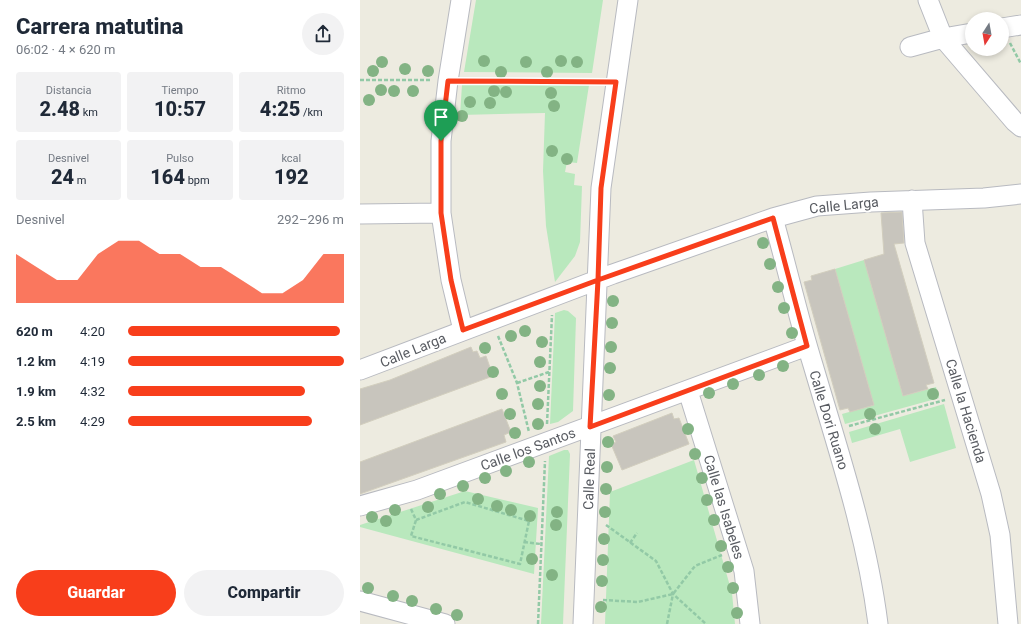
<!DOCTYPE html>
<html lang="es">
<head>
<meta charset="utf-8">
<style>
	:root { --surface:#fff; --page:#f2f2f3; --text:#1f2937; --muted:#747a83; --accent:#f83e1b }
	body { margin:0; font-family:Roboto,sans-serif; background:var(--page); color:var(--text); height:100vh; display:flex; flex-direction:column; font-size:15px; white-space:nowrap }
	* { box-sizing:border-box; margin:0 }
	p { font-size:13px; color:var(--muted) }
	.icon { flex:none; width:22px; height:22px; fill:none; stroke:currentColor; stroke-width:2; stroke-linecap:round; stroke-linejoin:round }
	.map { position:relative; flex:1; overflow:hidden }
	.panel { display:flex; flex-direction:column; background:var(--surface); width:360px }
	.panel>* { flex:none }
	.needle { width:26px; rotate:191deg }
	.controls { position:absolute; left:605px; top:12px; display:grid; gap:8px }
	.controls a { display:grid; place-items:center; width:44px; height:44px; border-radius:50%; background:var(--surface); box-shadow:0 2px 6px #0003; font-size:20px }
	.pin { position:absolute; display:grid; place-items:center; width:34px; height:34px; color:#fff; margin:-41px -17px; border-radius:50% 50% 50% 0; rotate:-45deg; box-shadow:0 0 4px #0007 }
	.pin .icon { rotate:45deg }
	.round { display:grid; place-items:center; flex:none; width:42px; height:42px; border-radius:21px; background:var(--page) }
	.head { display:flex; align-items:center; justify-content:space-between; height:68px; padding:0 16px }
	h1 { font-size:22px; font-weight:800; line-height:30px }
	.metrics { display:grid; grid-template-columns:repeat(3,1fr); gap:6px; height:68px; padding:4px 16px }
	.metrics div { display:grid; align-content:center; border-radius:4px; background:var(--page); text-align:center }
	.metrics b { font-size:20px; font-weight:800 }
	.metrics small { font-size:11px; font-weight:400 }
	.metrics p { font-size:11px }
	.chart { height:112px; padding:8px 16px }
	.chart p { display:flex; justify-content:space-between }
	.chart svg { width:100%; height:72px; margin-top:4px; fill:var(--accent); opacity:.7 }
	.primary-button { display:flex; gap:8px; margin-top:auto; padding:8px 16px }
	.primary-button a { flex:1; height:46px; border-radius:24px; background:var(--accent); color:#fff; font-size:16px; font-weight:800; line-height:46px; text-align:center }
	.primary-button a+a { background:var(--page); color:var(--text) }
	ul { padding:0 16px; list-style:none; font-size:13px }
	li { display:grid; grid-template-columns:64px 48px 1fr; align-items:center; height:30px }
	li i { height:10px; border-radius:5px; background:var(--accent) }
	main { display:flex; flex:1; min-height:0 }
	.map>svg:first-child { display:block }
</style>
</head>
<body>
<main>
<section class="panel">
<div class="head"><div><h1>Carrera matutina</h1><p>06:02 · 4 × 620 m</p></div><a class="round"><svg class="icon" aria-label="share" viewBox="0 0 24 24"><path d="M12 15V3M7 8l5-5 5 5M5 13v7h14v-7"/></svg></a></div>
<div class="metrics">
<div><p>Distancia</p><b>2.48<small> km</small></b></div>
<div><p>Tiempo</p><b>10:57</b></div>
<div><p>Ritmo</p><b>4:25<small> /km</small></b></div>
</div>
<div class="metrics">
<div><p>Desnivel</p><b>24<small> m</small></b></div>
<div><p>Pulso</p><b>164<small> bpm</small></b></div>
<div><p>kcal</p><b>192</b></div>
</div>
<div class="chart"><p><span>Desnivel</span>292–296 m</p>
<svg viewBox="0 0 160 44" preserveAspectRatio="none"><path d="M0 44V14L10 22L20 30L30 30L40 14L50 6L60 6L70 14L80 14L90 22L100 22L110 30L120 38L130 38L140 30L150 14L160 14V44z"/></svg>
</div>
<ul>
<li><b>620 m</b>4:20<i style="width:98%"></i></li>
<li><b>1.2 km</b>4:19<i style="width:100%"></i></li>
<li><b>1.9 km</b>4:32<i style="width:82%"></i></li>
<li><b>2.5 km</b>4:29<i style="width:85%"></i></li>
</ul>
<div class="primary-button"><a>Guardar</a><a>Compartir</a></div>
</section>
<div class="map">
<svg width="661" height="624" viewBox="0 0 661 624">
	<rect width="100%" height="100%" fill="#edebe0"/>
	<path fill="#b9e8bd" d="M116,0H243L232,73L104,72Z
		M102,85H229L217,163L207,162L205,172L215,174L214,185L222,186L220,242L215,256L195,282L186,226L183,171L185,113L100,115Z
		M504,260L543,396L576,387L579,398L485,424L482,414L514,405L475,269Z
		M204,310L208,311L216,318L213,411L198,422L190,424L195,313Z
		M584,404L596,448L550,462L540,429L492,443L489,432Z
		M204,450H208L210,454L203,624H181L189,456Z
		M334,460L372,593L375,624H245L250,492Z
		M105,491L178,508L174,574L0,527V525Z"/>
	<path fill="#c8c5bd" stroke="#d2cebe" d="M542,212L544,243L534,244L574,383L566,385L568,389L543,396L504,260L524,254L521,213Z
		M475,269L514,405L490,412L488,408L480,410L444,282L452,280L451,276Z
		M111,347L113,352L117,351L120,358L126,356L133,376L0,425V389L30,380Z
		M142,409L151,432L144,435L146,442L0,494V462Z
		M312,413L314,419L319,418L329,444L262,470L251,444L256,442L253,436Z"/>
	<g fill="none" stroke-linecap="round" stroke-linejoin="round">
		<defs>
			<path id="minor" d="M101,0L88,81L81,141V213L91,280L103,330
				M568,0L583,38L655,122L661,127
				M642,28L661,25
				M550,47L583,38L612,33
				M552,200L555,243L631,494L640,535L648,624
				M0,214L81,213
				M413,218C427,267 438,317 453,365C478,450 507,536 518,624
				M0,370L253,274L413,218L457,206L511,202L624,198L661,194
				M328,391L384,571L390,624
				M0,506L57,490L447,346
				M0,601L85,624
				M223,624L241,188L268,0"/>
		</defs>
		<use href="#minor" stroke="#b8bac0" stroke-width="21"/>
		<path stroke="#92c9a6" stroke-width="2.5" stroke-dasharray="4 2" stroke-linecap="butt" d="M650,43L661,64
			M0,80H71
			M104,81L239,82
			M138,336L157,383L169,432
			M157,383L189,372
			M187,424L192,315
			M489,426L585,400
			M51,509L56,520L105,502L169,521L160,564L51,536L56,520
			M246,525L296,561L313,594L346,624
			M164,542L181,544
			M270,543L277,533
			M243,600L278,602L313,594L335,566L362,555
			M178,624L185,461
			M307,624L313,594"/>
		<use href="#minor" stroke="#fff" stroke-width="19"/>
	</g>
	<g fill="#83b384">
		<circle cx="124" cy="61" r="6"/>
		<circle cx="201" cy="61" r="6"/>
		<circle cx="22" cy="62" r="6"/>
		<circle cx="166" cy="62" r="6"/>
		<circle cx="217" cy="62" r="6"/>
		<circle cx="45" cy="69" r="6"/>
		<circle cx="13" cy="71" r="6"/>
		<circle cx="68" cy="71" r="6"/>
		<circle cx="141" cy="72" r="6"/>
		<circle cx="187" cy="72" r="6"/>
		<circle cx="21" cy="90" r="6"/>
		<circle cx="34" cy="91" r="6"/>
		<circle cx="53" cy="91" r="6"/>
		<circle cx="134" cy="91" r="6"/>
		<circle cx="146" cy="92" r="6"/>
		<circle cx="191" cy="93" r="6"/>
		<circle cx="9" cy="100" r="6"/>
		<circle cx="110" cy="102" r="6"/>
		<circle cx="130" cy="103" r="6"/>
		<circle cx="194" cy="106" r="6"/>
		<circle cx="102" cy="116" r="6"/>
		<circle cx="192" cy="151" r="6"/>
		<circle cx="207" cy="159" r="6"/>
		<circle cx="403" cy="243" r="6"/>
		<circle cx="410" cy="264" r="6"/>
		<circle cx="418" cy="287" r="6"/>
		<circle cx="253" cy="301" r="6"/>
		<circle cx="424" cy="308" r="6"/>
		<circle cx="252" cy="323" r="6"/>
		<circle cx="165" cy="331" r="6"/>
		<circle cx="432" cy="333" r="6"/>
		<circle cx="151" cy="336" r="6"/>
		<circle cx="182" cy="342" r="6"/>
		<circle cx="251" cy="347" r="6"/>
		<circle cx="125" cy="348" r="6"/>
		<circle cx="180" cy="362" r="6"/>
		<circle cx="423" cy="366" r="6"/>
		<circle cx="250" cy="368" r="6"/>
		<circle cx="133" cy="372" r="6"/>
		<circle cx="399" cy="375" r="6"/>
		<circle cx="373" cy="384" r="6"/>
		<circle cx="180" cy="386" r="6"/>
		<circle cx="349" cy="393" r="6"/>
		<circle cx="142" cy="394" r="6"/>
		<circle cx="573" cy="394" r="6"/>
		<circle cx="249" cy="395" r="6"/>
		<circle cx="178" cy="404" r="6"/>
		<circle cx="150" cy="414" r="6"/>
		<circle cx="510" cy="414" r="6"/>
		<circle cx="178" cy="424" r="6"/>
		<circle cx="328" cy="429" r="6"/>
		<circle cx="515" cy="429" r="6"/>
		<circle cx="155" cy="433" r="6"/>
		<circle cx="248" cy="442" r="6"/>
		<circle cx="335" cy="454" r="6"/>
		<circle cx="169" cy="462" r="6"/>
		<circle cx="247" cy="467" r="6"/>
		<circle cx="146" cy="471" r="6"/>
		<circle cx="125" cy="478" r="6"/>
		<circle cx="342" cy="478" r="6"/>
		<circle cx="103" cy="486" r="6"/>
		<circle cx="246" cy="489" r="6"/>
		<circle cx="80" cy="494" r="6"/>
		<circle cx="118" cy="499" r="6"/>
		<circle cx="347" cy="500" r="6"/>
		<circle cx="137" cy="506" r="6"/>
		<circle cx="68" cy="507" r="6"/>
		<circle cx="35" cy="510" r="6"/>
		<circle cx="151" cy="510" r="6"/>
		<circle cx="197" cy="512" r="6"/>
		<circle cx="245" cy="512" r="6"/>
		<circle cx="170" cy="516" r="6"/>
		<circle cx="12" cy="517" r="6"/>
		<circle cx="354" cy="520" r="6"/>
		<circle cx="26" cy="521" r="6"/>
		<circle cx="196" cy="525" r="6"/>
		<circle cx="244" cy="539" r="6"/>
		<circle cx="361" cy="546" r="6"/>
		<circle cx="172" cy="559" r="6"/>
		<circle cx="243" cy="560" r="6"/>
		<circle cx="368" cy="567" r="6"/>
		<circle cx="192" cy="575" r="6"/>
		<circle cx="242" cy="581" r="6"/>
		<circle cx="8" cy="588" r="6"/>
		<circle cx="373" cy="588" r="6"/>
		<circle cx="33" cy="596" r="6"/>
		<circle cx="52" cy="601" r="6"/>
		<circle cx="241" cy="607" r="6"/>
		<circle cx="76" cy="609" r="6"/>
		<circle cx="377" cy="613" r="6"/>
		<circle cx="97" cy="615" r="6"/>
	</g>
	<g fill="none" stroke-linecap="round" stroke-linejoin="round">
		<defs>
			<path id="route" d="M81,141V213L91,280L103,330L238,280L230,427L447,346L413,218L238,280L241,188L256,82L88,81L81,141"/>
		</defs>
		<use href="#route" stroke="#fff" stroke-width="8"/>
		<use href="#route" stroke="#f83e1b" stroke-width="5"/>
	</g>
	<g text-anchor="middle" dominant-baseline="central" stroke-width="4" stroke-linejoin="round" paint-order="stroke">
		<g font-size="14" fill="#595c62" stroke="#fff">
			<text transform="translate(484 205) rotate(-6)">Calle Larga</text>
			<text transform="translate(53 350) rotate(-22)">Calle Larga</text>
			<text transform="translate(606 411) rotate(73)">Calle la Hacienda</text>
			<text transform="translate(469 420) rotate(73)">Calle Dori Ruano</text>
			<text transform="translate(168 449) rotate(-20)">Calle los Santos</text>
			<text transform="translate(229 479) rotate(-88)">Calle Real</text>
			<text transform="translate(364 507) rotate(73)">Calle las Isabeles</text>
		</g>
	</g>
</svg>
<div class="controls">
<a><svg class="needle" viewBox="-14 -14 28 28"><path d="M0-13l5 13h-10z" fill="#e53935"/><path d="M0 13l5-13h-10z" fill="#747a83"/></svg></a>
</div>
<div class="pin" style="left:81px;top:141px;background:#1e9e55"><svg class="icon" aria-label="arrive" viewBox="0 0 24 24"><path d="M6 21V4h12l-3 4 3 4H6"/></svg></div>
</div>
</main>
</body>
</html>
